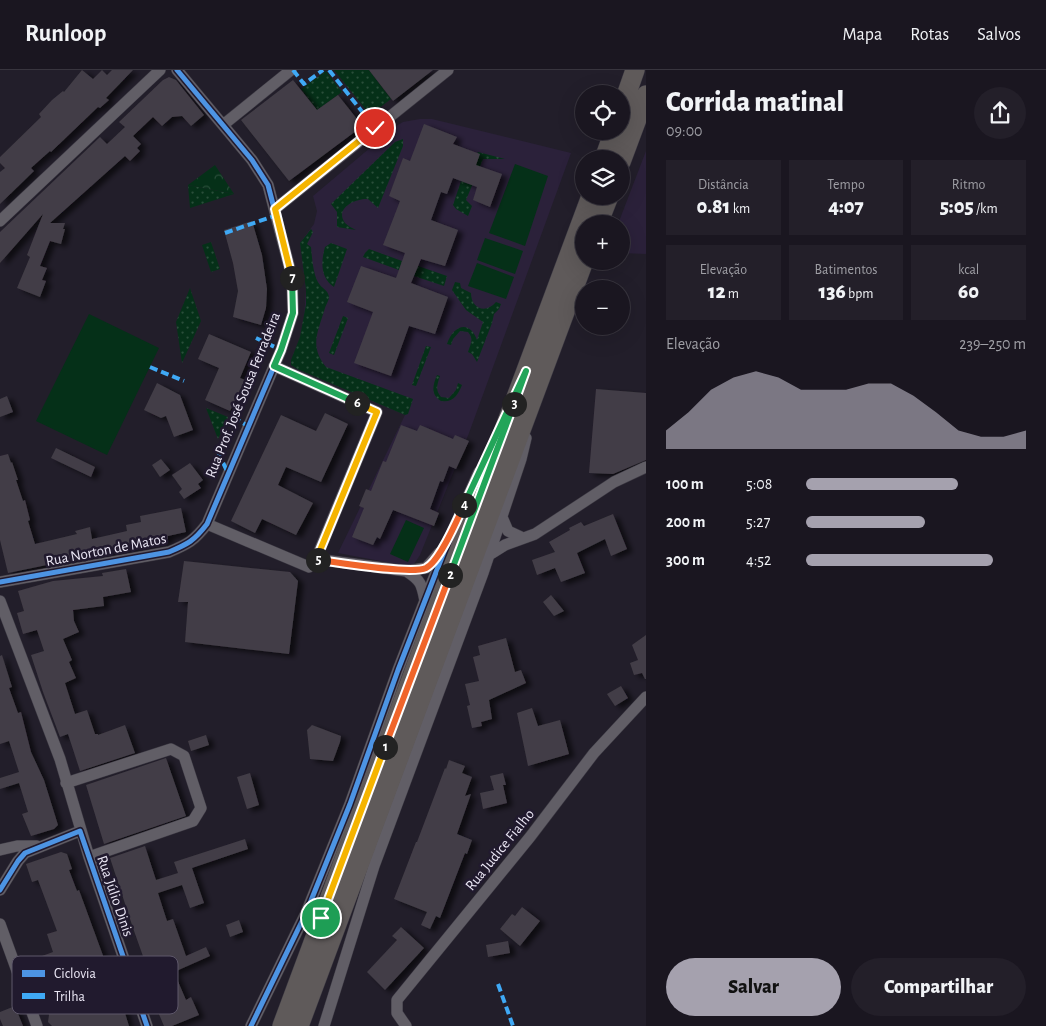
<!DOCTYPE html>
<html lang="pt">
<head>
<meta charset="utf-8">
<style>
	:root { --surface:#1a1620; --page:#231f29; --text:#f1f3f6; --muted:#9f9fa5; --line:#38353e; --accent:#a5a1ae }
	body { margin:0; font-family:"Alegreya Sans",sans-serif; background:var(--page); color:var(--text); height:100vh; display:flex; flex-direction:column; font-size:19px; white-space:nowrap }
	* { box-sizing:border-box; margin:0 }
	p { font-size:16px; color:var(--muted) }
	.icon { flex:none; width:28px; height:28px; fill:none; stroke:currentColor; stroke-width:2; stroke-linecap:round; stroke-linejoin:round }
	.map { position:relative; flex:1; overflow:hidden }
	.side { display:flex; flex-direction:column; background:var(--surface); width:400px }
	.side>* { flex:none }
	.tools { position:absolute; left:575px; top:15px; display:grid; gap:10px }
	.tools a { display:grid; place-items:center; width:55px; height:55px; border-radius:50%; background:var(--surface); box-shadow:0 5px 20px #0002,0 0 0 1px var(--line); font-size:25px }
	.pin { position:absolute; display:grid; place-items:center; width:42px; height:42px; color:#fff; margin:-21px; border:2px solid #fff; border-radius:50%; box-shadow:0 1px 5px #0007 }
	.km { position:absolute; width:25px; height:25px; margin:-12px; border-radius:50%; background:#222; color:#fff; font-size:14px; line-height:25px; text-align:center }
	.round { display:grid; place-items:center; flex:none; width:52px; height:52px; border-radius:26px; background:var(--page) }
	.overview { display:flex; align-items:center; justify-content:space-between; height:85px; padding:0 20px }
	h1 { font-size:28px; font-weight:800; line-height:38px }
	.stats { display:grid; grid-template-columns:repeat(3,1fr); gap:8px; height:85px; padding:5px 20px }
	.stats div { display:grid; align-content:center; border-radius:0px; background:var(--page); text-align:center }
	.stats b { font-size:21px; font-weight:800 }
	.stats small { font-size:14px; font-weight:400 }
	.stats p { font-size:14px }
	.chart { height:140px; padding:10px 20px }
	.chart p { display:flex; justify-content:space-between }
	.chart svg { width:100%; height:90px; margin-top:5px; fill:var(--accent); opacity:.7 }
	.button { display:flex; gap:10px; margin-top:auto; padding:10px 20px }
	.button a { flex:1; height:58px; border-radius:30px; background:var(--accent); color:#111; font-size:20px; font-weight:800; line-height:58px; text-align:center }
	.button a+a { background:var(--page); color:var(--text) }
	ul { padding:0 20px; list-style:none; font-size:16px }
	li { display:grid; grid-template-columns:80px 60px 1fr; align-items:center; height:38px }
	li i { height:12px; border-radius:6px; background:var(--accent) }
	header { display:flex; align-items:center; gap:30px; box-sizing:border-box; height:70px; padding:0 25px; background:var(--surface); border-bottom:1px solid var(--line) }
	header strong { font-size:24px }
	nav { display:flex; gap:28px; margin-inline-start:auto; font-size:18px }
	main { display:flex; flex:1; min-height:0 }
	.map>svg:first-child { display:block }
</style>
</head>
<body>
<header>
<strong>Runloop</strong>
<nav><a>Mapa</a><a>Rotas</a><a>Salvos</a></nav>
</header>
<main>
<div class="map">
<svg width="646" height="956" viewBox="0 0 646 956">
	<defs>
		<pattern id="grass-dots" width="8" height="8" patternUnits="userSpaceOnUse" patternTransform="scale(1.25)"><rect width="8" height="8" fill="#053018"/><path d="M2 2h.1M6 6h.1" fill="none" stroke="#2a4e3a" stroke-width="1.8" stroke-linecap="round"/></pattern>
		<pattern id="park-crowns" width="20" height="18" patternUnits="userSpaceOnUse" patternTransform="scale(1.25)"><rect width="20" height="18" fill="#053018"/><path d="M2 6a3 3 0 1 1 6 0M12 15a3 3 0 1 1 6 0" fill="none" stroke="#2a4e3a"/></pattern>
		<filter id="shadow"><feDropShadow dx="5.5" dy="3" stdDeviation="2.5" flood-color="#0009"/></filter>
	</defs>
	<rect width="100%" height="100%" fill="#221e2a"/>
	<path fill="#2b213a" d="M420,49H432L571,83L469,363L420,485L412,497L338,483L405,345L297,299L291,292L301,266L304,247L306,220L300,173L314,154L317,141L313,126L396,56L403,52Z
		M646,81V184L621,183V154H618Z"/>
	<path fill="url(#grass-dots)" d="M334,0H369L391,29L370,45Z
		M326,1L342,22L317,40L301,19Z
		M403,69V76L378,138L368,129C356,128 334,138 345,153C348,156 352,158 356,160L337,157V142L331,134L395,72Z
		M478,82L505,89H483L466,130L472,136L468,146L456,139L453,135L461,111L469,114Z
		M188,115L234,124L190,138Z
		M311,159L313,162L307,174L311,177C312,187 313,207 320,215C323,219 328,220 329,227C329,230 326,235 325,238C318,262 309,276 326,297L413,329L408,344L405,345L297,299L291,295V290L300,267L306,234V220L300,173Z
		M211,172L220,199L211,202L202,175Z
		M331,173L347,179L334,217C320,208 321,191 325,177Z
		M369,179L402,191L399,200L363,187L365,183Z
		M418,196L447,206L444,216L414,206Z
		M455,212L460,213L461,218L471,223C471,239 486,244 496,232L501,234L499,239L494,244L492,253L477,292L472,284L468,282C471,273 474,269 468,262L460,261L453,269L451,275L447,274C453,256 469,249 477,270L483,252L466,240L452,220Z
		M190,218L201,251L182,293L176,252Z
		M343,246L348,248L334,285L329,283Z
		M426,276L431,277L416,316L412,315Z
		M437,305L440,306C437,315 435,320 441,327L449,328L456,320L458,313L462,315C458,325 453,333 441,331C430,324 433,315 437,305Z
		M206,338L228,347L218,369Z"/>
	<path fill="url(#park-crowns)" d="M215,95L234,124L188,115Z"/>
	<path fill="#053018" d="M515,94L548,106L525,176L489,163Z
		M485,168L523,181L515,204L477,190Z
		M477,193L514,207L506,229L468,216Z
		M89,244L159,278L107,385L36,351Z
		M406,450L424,458L408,492L390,484Z"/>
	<path fill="#423d46" filter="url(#shadow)" d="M82,0L93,9L102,0L107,5L112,0H133L106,28L109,30L100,38L98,37L51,82L50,81L31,98L34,101L0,134V102L5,98L0,93V87L41,47L39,44L52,30L63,21L64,22Z
		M369,0H433L393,31Z
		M169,7L176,10L204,45L191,56L182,46L172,47L162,56L153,47L133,66L141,74L137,78L140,81L130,91L125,86L50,153H65L63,159H65L61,174L50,171L40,196L47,198L42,210L46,211L40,227L17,218L30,187L27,185L43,144L0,193V162L100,67L107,74L125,57L119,52L163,10Z
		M293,10L317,40L338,25L361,54L356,61L289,111L241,50Z
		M424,54L457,67L453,74L480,84L476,95L502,104L490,137L473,130L477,117L453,108L447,124L441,122L431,150L458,160L445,196L421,189L411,213L448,227L435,264L409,256L391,306L354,293L373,242L347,232L361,196L396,208L405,183L383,175L400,131L389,126L403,88L410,91Z
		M252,151L262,185L267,219L266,238L261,255L233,247L238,221L233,193L224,160Z
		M209,264L251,282L240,308L245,310L230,341L205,330L219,298L198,289Z
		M157,313L180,325L193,360L174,367L166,346L161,348L144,340Z
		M596,319L646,323V390L613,404L589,403Z
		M7,326L13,342L0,347V329Z
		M325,343L348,354L321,412L286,397L278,415L313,433L296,465L262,449L255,463L231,451L281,345L316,361Z
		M401,355L417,361L420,355L453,369L455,365L469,371L456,399L449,396L443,412L440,411L430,439L439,443L434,456L393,440L380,469L377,467L373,475L352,467L364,438L359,436L366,419L371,421L383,391L386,392Z
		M56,378L95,397L91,407L51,388Z
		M8,384L11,393L12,392L18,410H16L23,431L25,430L30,450L28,451L35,474L77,464L75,461L90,457L92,469L127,461L126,455L141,452L140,446L181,438L186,462L168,466V470L8,503L0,470V386Z
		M161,389L170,400L160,407L152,395Z
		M190,393L203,410L198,414L201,418L184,429L179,422L182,419L172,405Z
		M613,444L627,479L611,486L605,469L577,483L585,503L561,512L555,498L537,505L532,490L555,482L549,472L570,460L569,458L581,452L584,456Z
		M184,491L290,502L298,511L289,584L185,572L188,532H178Z
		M126,499L131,522L103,527L104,536L73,540L74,551L79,562L63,569L72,590L69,592L76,608L65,613L75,644L87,640L95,664H98V665L125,655L135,683L80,701L68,664L60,667L43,622L31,585L44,581L37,560L23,564L17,543L24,541L18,521L53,511L103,506L102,503Z
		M551,525L564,541L554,546L543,532Z
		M646,565V609H645L642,603L634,605L630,593L638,590L632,575Z
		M506,568L515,602L521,600L526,613L489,630L492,649L481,652L482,656L472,658L467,636L470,635L465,614L479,611L473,587L480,585L478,576Z
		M2,585L12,617L9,618L18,643L21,642L31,682L44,710L58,755L54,759L31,766L22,744L28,742L19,713L0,719V708L19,702L9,671L0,674V586Z
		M621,616L628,628L615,636L607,624Z
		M532,638L538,656L560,650L569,684L528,696L517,643Z
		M312,655L341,666L340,672L333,691L310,689L307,660Z
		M206,665L209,675L191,681L188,671Z
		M166,688L186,746L104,774L86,715Z
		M449,690L465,696L462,703L472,707L465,726L471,724L457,764L472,770L467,784L465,783L440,848L436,846L430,859L421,855L427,842L394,829L416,772H417L445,698L446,699Z
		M250,703L259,735L247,739L237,707Z
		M503,703L506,715H503L507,733L483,739L480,723L494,720L490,706Z
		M245,769L248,779L192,798L204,833L190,838L182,815L158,823L167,851L173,849L186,886L206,877L210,886L174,902L186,930L191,927L199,945L172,956H164L144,909L150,906L133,858L110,788L145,776L156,810L178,803L174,792Z
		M61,782L67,784L72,799L69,800L77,821L79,820L105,891L110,889L116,907L114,908L129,956H52L48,952L49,945L40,919H42L31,890L53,882L47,864L57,861L38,810L32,812L26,794Z
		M522,837L540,851L520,876L500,859L512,844L515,846Z
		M239,850L243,862L230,867L226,855Z
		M401,857L424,878L385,920L367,902L397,870L392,866Z
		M508,871L510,883L488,887L486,875Z
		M15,936L23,956H3L0,949V942Z"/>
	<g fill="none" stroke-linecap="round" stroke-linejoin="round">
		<defs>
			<path id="street" d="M223,55L291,0
				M275,139L448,0
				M0,151L160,0
				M274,296L377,342L316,489
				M502,447L508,461L523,468
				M207,454L309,497L316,489L406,501L426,498L439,483
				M489,485L505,475L535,464L614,412L646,397
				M406,501C421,510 422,515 425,531
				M0,512L169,482C188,474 194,471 207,454L281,280L293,243L292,207L268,115L252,90L177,0
				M0,531L60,689L89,787L147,956
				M66,713L171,679L184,686L201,738L193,751L89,787
				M0,780L17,776H37
				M0,820L18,791L25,783L80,761
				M0,854L37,956
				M251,956L306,843L350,734L398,600L449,469L479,402
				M324,956L374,796L483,503L521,389L526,368
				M406,956L397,943V930L530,767L594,683L646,627"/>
			<path id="primary" d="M621,40L635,0
				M604,89L614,61
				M621,92L646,25
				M598,154L609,126
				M282,956L591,126
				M299,956L584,191"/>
		</defs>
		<use href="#street" stroke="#3c3943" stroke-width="12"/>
		<use href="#primary" stroke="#3c3943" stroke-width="20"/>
		<use href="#street" stroke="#615e66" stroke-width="11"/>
		<use href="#primary" stroke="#5f5a5a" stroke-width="19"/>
		<path stroke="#3fa9f5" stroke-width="4" stroke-dasharray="8 4" stroke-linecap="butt" d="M293,0L304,14L323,0
			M329,0L375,58
			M225,163L277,145
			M256,268L281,280
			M150,297L184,311
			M233,347L248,356
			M218,382L228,403
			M498,914L513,956"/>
		<defs>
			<path id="cycleway" d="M0,512L169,482C188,474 194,471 207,454L281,280L293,243L292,207L268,115L252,90L177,0
				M0,820L18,791L25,783L80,761L147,956
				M251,956L306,843L350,734L398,600L449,469L526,301"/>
		</defs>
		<use href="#cycleway" stroke="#211a2e" stroke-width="8"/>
		<use href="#cycleway" stroke="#4d94e3" stroke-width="5"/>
	</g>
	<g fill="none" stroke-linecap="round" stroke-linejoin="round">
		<defs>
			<path id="split-1" d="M321,848L385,677"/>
			<path id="split-2" d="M385,677L450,505"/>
			<path id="split-3" d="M450,505L514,334"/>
			<path id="split-4" d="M464,435L526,301L514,334"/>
			<path id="split-5" d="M318,490C337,492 411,505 426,498C440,491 457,450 464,435"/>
			<path id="split-6" d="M318,490H316L377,342L357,333"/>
			<path id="split-7" d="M292,208L293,243L281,280L274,296L357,333"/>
			<path id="split-8" d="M292,208L275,139L375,58"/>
		</defs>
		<use href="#split-1" stroke="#fff" stroke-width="10"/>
		<use href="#split-2" stroke="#fff" stroke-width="10"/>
		<use href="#split-3" stroke="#fff" stroke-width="10"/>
		<use href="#split-4" stroke="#fff" stroke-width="10"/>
		<use href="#split-5" stroke="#fff" stroke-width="10"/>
		<use href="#split-6" stroke="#fff" stroke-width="10"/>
		<use href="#split-7" stroke="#fff" stroke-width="10"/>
		<use href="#split-8" stroke="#fff" stroke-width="10"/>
		<use href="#split-1" stroke="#f5b400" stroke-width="6"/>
		<use href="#split-2" stroke="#f0652b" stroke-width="6"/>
		<use href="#split-3" stroke="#22a559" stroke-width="6"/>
		<use href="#split-4" stroke="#22a559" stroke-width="6"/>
		<use href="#split-5" stroke="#f0652b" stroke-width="6"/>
		<use href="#split-6" stroke="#f5b400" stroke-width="6"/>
		<use href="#split-7" stroke="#22a559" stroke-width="6"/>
		<use href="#split-8" stroke="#f5b400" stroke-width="6"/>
	</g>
	<g text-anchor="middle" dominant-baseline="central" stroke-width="5" stroke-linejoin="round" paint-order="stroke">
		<g font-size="15" fill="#ebe7f5" stroke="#211a2e">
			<text transform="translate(243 325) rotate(-68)">Rua Prof. José Sousa Ferradeira</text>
			<text transform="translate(106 480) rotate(-11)">Rua Norton de Matos</text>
			<text transform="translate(500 780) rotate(-51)">Rua Judice Fialho</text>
			<text transform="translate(115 826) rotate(71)">Rua Júlio Dinis</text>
		</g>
	</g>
	<rect x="12" y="886" width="166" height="58" rx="8" fill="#211a2e" stroke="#5e586a" stroke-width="1"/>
	<rect x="22" y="900" width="23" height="7" fill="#4d94e3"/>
	<rect x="22" y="923" width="23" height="6" fill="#3fa9f5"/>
	<g font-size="14" fill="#ebe7f5">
		<text x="54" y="908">Ciclovia</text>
		<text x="54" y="931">Trilha</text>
	</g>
</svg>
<div class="tools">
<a><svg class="icon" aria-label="locate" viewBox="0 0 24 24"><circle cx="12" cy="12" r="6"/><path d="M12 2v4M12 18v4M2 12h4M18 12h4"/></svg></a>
<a><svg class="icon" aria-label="layers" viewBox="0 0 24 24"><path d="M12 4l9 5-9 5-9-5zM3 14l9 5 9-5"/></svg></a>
<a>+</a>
<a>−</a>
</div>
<div class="pin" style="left:321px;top:848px;background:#1e9e55"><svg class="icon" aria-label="arrive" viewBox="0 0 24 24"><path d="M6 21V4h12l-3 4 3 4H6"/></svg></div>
<div class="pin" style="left:375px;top:58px;background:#d93025"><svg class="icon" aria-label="check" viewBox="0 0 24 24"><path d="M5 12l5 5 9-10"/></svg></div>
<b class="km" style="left:385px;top:677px">1</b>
<b class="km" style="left:450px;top:505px">2</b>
<b class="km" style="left:514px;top:334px">3</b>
<b class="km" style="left:464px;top:435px">4</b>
<b class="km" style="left:318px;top:490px">5</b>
<b class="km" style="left:357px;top:333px">6</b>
<b class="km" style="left:292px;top:208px">7</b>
</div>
<section class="side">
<div class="overview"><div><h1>Corrida matinal</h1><p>09:00</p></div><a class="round"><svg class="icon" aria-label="share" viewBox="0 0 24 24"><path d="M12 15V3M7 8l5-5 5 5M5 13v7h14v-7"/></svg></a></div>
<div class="stats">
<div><p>Distância</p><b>0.81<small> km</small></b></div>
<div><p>Tempo</p><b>4:07</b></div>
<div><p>Ritmo</p><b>5:05<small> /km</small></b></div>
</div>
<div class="stats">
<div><p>Elevação</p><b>12<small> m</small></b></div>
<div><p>Batimentos</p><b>136<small> bpm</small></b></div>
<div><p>kcal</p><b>60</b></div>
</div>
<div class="chart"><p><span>Elevação</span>239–250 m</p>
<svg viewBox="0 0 160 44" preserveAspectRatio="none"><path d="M0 44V35L10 26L20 15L30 9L40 6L50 9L60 15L70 15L80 15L90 12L100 12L110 18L120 26L130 35L140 38L150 38L160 35V44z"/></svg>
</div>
<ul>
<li><b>100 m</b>5:08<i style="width:69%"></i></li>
<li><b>200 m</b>5:27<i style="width:54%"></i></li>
<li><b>300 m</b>4:52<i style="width:85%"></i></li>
</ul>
<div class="button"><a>Salvar</a><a>Compartilhar</a></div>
</section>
</main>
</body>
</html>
